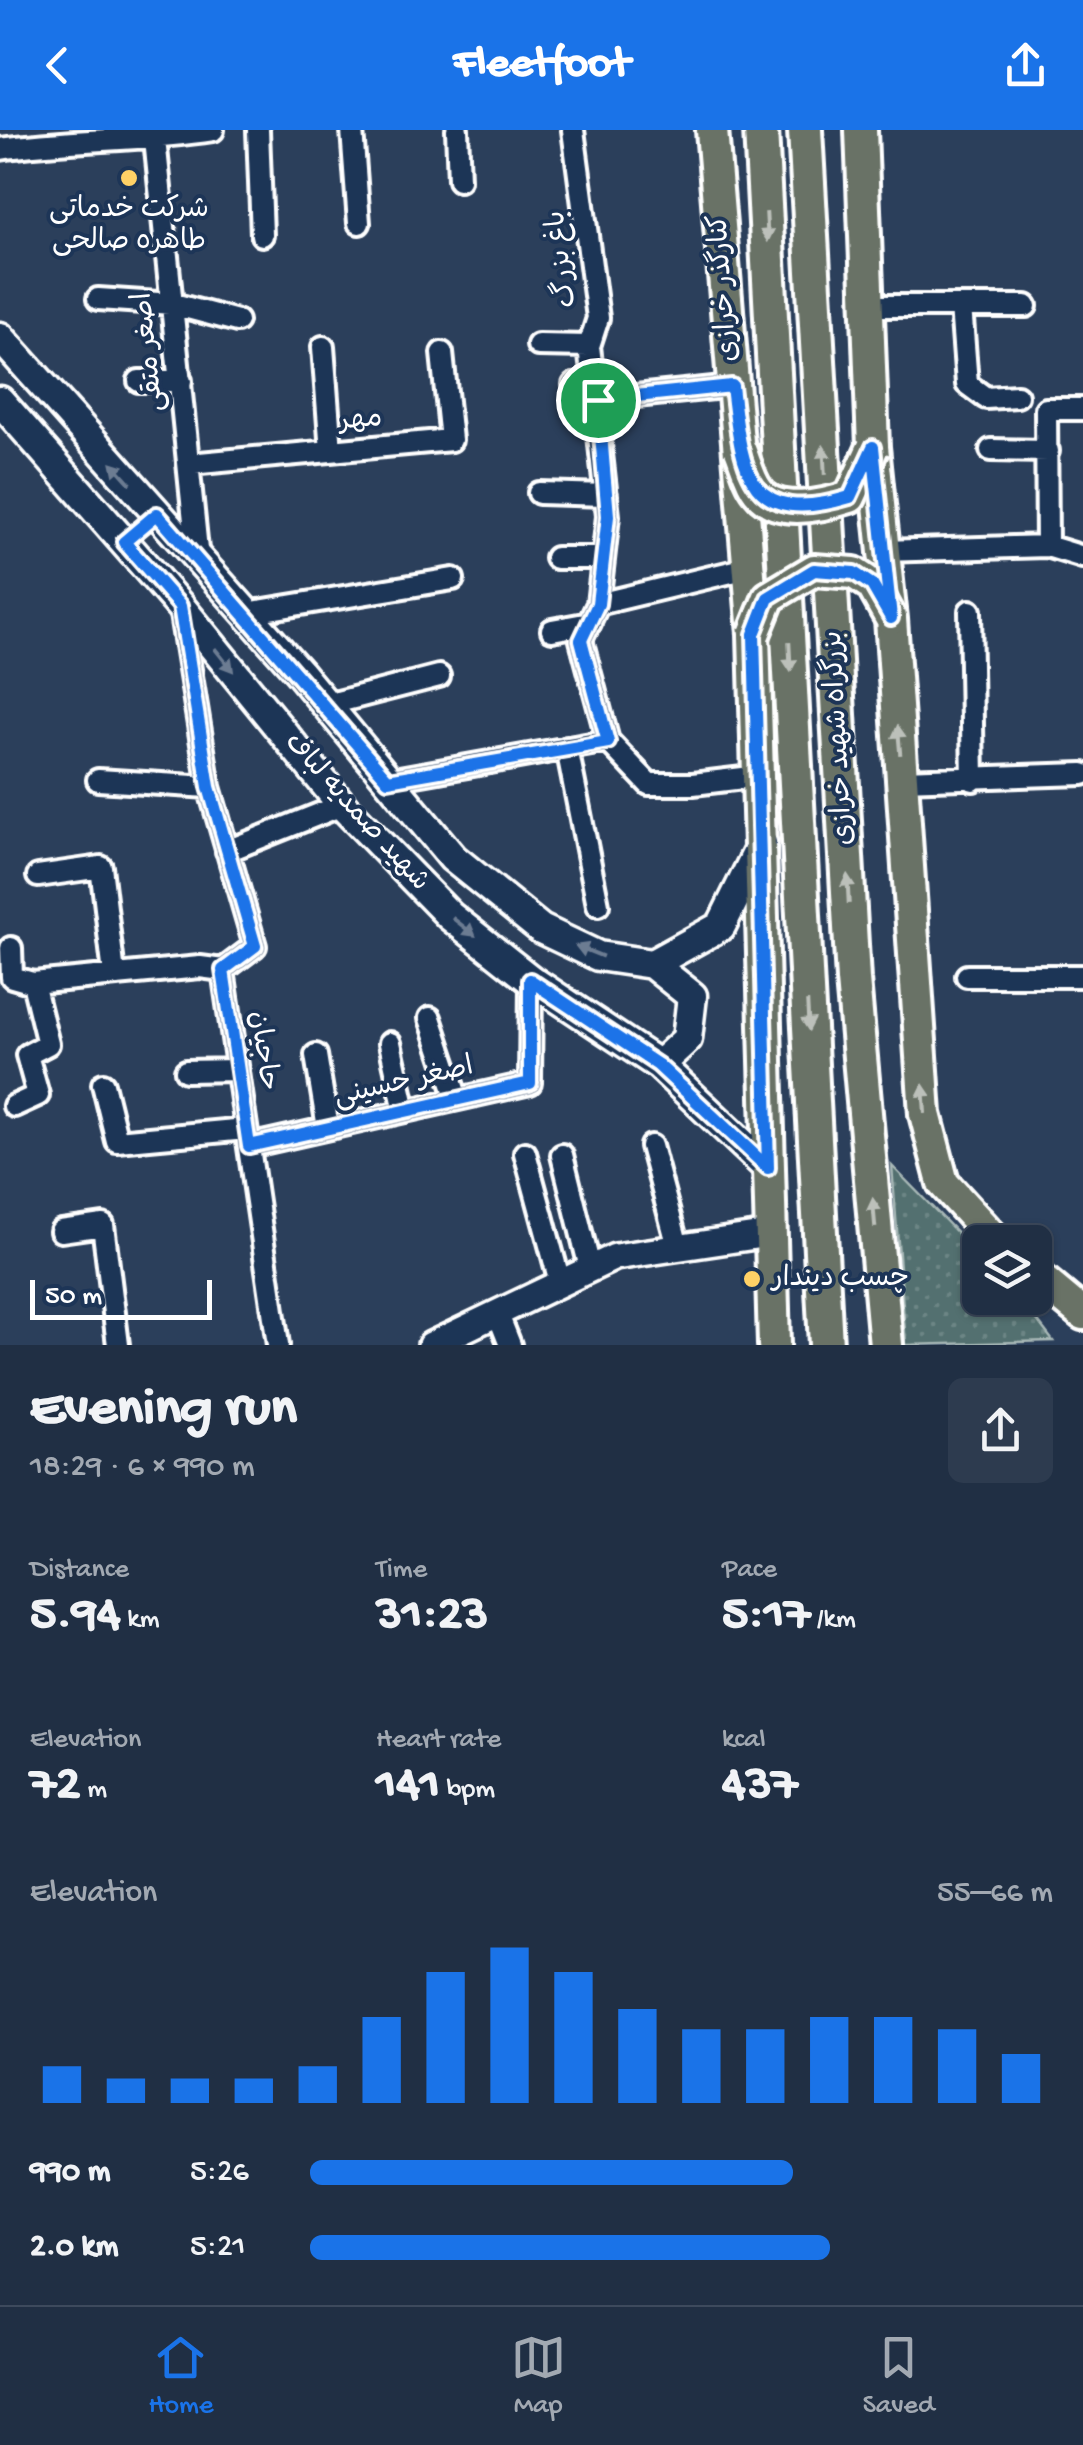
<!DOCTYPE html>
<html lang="en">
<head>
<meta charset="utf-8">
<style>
	:root { --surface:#202f44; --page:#2d3b4f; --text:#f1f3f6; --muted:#a2a9b2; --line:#3d4a5d; --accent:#1a73e8 }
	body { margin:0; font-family:"Gochi Hand","Playpen Sans Arabic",sans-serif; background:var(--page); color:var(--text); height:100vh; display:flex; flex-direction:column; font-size:38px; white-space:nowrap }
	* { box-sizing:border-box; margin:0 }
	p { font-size:32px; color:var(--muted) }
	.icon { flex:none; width:55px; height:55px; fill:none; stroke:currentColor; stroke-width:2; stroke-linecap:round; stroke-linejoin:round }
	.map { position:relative; height:1215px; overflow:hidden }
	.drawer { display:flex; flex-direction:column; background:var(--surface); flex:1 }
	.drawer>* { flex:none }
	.tools { position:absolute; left:962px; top:1095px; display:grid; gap:20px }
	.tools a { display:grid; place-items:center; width:90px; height:90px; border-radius:15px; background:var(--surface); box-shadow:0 2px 8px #0004,0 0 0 2px var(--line); font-size:50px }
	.scale { position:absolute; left:30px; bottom:25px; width:182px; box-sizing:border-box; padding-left:10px; border:5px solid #fff; border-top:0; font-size:28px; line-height:35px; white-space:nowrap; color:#fff; -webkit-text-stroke:8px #1d3557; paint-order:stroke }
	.pin { position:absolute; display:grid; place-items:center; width:85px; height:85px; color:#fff; margin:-42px; border:5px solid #fff; border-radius:50%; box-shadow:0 2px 10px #0007 }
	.round { display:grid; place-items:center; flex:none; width:105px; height:105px; border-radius:15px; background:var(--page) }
	.summary { display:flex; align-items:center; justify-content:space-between; height:170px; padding:0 30px }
	h1 { font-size:55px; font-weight:700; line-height:75px }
	.stats { display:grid; grid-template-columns:repeat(3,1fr); gap:15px; height:170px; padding:10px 30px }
	.stats div { display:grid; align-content:center }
	.stats b { font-size:50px; font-weight:700 }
	.stats small { font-size:28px; font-weight:400 }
	.stats p { font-size:28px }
	.chart { height:280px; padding:20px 30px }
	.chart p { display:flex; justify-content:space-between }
	.chart svg { width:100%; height:180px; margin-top:10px; stroke:var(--accent); stroke-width:6 }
	ul { padding:0 30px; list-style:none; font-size:32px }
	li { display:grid; grid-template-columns:160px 120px 1fr; align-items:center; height:75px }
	li i { height:25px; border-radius:12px; background:var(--accent) }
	header { display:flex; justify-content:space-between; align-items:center; height:130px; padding:0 30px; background:var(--accent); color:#fff; font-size:45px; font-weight:700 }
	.tab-bar { display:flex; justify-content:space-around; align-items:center; height:140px; border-top:2px solid var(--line); background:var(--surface); font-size:28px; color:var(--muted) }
	.tab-bar a { display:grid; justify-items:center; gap:5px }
	.tab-bar .active { color:var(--accent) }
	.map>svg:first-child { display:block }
</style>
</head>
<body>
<header><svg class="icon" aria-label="back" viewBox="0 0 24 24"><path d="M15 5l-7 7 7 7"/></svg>Fleetfoot<svg class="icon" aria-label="share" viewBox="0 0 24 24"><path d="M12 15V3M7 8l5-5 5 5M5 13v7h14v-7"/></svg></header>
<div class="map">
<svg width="1083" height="1215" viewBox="0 0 1083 1215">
	<defs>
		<pattern id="grass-dots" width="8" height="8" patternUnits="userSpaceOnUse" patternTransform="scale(2.5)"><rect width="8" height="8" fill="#52706f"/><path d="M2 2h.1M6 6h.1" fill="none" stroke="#6c8585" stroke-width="1.8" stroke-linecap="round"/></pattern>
	</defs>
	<rect width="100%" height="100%" fill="#2b3f5b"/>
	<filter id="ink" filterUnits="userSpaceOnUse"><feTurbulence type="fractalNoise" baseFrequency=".01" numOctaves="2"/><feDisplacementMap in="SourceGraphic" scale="20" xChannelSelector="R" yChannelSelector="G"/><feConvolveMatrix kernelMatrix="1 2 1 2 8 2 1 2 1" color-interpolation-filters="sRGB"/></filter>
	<g filter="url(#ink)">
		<path fill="url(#grass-dots)" stroke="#a8b8b7" stroke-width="2.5" d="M892,1036L980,1126V1168H1020L1053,1211L906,1215Z"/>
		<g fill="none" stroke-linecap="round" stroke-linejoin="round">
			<defs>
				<path id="minor" d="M258,0L262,105
					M352,0L359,93
					M457,0L459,50
					M573,0L598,188L589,216L608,386L598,474L581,510L608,611L649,654H693L760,646
					M155,9L198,430
					M0,19C71,9 142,11 213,0
					M98,169L173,174L237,191
					M869,176H1026
					M961,176L967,254L986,268L1017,266
					M538,215L589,216
					M323,217L331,321
					M139,251H181
					M574,255L596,253
					M597,270L733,256
					M991,320L1048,321
					M189,334L451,310L442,223
					M539,363L606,365
					M1047,416L1046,279H1083
					M883,421L1047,416L1083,427
					M556,428H603
					M598,474L748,438
					M180,478L209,657L255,816L223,840L278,1215
					M970,481L973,650
					M246,483L453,449
					M552,500L590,493
					M326,575L439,546
					M567,618L598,775
					M98,650L209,657
					M388,650L608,611
					M902,650L1083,644
					M227,721L342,675
					M38,746L101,737L114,844
					M11,818L12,847L33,853L200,837L223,840
					M967,846H1083
					M430,888L457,969
					M390,913L405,981
					M316,925L328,998
					M186,941L237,940
					M103,954L117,1011L246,999
					M14,976L38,965L27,925L48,914L33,853
					M249,1016L530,953L531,850
					M651,1016L678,1117
					M525,1023L560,1152
					M562,1025L590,1138
					M61,1101L103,1095L118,1215
					M497,1182L510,1215"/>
				<path id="tertiary" d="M431,1215L615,1127L769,1104"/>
				<path id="secondary" d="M0,207L299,542L453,728L541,799L598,826L652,834L721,796L762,713
					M0,271L180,476L342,675L450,786L531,850L659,935L768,1038
					M652,834L692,866L687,909L659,935"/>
				<path id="primary" d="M712,0L754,504L774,1215
					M861,0L873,317L891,489L925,984L943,1053L997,1112
					M1035,1144L1083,1184"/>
				<path id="trunk" d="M761,0L826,1215
					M805,0L853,850L886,1215"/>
			</defs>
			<use href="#minor" stroke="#fff" stroke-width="28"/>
			<use href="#tertiary" stroke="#fff" stroke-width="32"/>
			<use href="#secondary" stroke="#fff" stroke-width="35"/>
			<use href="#primary" stroke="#fff" stroke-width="38"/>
			<use href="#trunk" stroke="#fff" stroke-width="40"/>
			<use href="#minor" stroke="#1d3557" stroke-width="20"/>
			<use href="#tertiary" stroke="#1d3557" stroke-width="25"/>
			<use href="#secondary" stroke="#1d3557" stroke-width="28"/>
			<use href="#primary" stroke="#697266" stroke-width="30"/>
			<use href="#trunk" stroke="#697266" stroke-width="32"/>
			<defs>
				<path id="primary-bridge" d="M739,317C745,330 749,350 758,361C777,387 825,375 850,367L873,317
					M754,504L769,467L814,440L854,443L872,455L891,489"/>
			</defs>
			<use href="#primary-bridge" stroke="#fff" stroke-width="38" stroke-linecap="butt"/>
			<use href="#primary-bridge" stroke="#697266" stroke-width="30"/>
		</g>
		<defs><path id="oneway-solid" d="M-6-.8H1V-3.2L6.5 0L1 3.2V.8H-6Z" transform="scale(2.5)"/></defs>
		<g fill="#bcc0ba">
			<use href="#oneway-solid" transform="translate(767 97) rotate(87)"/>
			<use href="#oneway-solid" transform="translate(824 330) rotate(-93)"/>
			<use href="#oneway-solid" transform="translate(790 527) rotate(87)"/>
			<use href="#oneway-solid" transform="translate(899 610) rotate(-95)"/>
			<use href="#oneway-solid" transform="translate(848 759) rotate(-93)"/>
			<use href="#oneway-solid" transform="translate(808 886) rotate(87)"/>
			<use href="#oneway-solid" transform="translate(924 969) rotate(-94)"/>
			<use href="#oneway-solid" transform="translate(874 1083) rotate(-95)"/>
		</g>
		<g fill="#6c7c92">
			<use href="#oneway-solid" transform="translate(121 343) rotate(-132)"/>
			<use href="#oneway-solid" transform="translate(224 530) rotate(51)"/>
			<use href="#oneway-solid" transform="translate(464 797) rotate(38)"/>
			<use href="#oneway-solid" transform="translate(589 821) rotate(-158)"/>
		</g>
	</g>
	<g fill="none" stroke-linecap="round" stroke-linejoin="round" filter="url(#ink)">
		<defs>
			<path id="route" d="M732,256C742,341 746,398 850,367L873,317L891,488L872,455L854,443L814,440L768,468L754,504L768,1038L658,935L530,850V953L249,1016L223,840L255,816L209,657L180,476L124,412L157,384L388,650L608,612L581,510L598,474L608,386L598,270Z"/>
		</defs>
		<use href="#route" stroke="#fff" stroke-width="20"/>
		<use href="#route" stroke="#1a73e8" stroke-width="12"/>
	</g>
	<g fill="#ffd166" stroke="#1d3557" stroke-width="4">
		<circle cx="129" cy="48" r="10"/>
		<circle cx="752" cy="1149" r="10"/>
	</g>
	<g text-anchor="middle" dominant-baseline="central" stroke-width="8" stroke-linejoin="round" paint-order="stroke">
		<g font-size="28" fill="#fff" stroke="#1d3557">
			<text x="129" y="80">شرکت خدماتی<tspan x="129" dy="32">طاهره صالحی</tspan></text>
			<text x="772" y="1149" text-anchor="start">چسب دیندار</text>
		</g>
		<g font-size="28" fill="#fff" stroke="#1d3557">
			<text transform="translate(563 129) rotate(-97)">باغ بزرگ</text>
			<text transform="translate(725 158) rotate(-94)">کنارگذر خرازی</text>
			<text transform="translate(150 222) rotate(-96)">اصغر متقی</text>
			<text transform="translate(361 291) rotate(-5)">مهر</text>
			<text transform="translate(840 608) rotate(-93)">بزرگراه شهید خرازی</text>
			<text transform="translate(356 683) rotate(48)">شهید صمدیه لباف</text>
			<text transform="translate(262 921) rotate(82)">حاجیان</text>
			<text transform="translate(404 953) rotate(-13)">اصغر حسینی</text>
		</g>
	</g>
</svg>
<div class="tools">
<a><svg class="icon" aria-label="layers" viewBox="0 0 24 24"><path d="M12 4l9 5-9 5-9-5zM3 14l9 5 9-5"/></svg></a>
</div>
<div class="scale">50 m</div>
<div class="pin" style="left:598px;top:270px;background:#1e9e55"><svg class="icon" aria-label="arrive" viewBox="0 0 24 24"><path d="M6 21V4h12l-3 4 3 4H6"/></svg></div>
</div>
<section class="drawer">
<div class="summary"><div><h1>Evening run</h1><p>18:29 · 6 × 990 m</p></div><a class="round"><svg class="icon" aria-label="share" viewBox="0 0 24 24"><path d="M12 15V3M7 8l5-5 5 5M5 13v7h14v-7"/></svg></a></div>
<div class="stats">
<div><p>Distance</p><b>5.94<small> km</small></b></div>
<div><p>Time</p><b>31:23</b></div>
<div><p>Pace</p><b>5:17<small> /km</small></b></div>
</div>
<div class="stats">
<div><p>Elevation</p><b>72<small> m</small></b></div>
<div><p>Heart rate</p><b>141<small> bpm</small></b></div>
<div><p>kcal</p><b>437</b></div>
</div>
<div class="chart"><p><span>Elevation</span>55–66 m</p>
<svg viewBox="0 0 160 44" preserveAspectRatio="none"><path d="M5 44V35M15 44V38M25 44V38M35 44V38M45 44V35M55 44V23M65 44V12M75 44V6M85 44V12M95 44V21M105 44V26M115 44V26M125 44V23M135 44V23M145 44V26M155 44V32"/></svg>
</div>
<ul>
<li><b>990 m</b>5:26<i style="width:65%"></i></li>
<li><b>2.0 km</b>5:21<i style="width:70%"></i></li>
</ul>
</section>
<nav class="tab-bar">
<a class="active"><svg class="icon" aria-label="home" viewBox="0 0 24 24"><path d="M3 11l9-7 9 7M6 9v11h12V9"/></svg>Home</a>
<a><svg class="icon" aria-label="map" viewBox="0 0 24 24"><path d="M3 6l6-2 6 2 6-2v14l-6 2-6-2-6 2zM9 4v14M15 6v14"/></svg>Map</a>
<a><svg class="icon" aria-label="saved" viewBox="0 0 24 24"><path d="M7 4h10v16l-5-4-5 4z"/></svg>Saved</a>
</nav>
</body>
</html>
